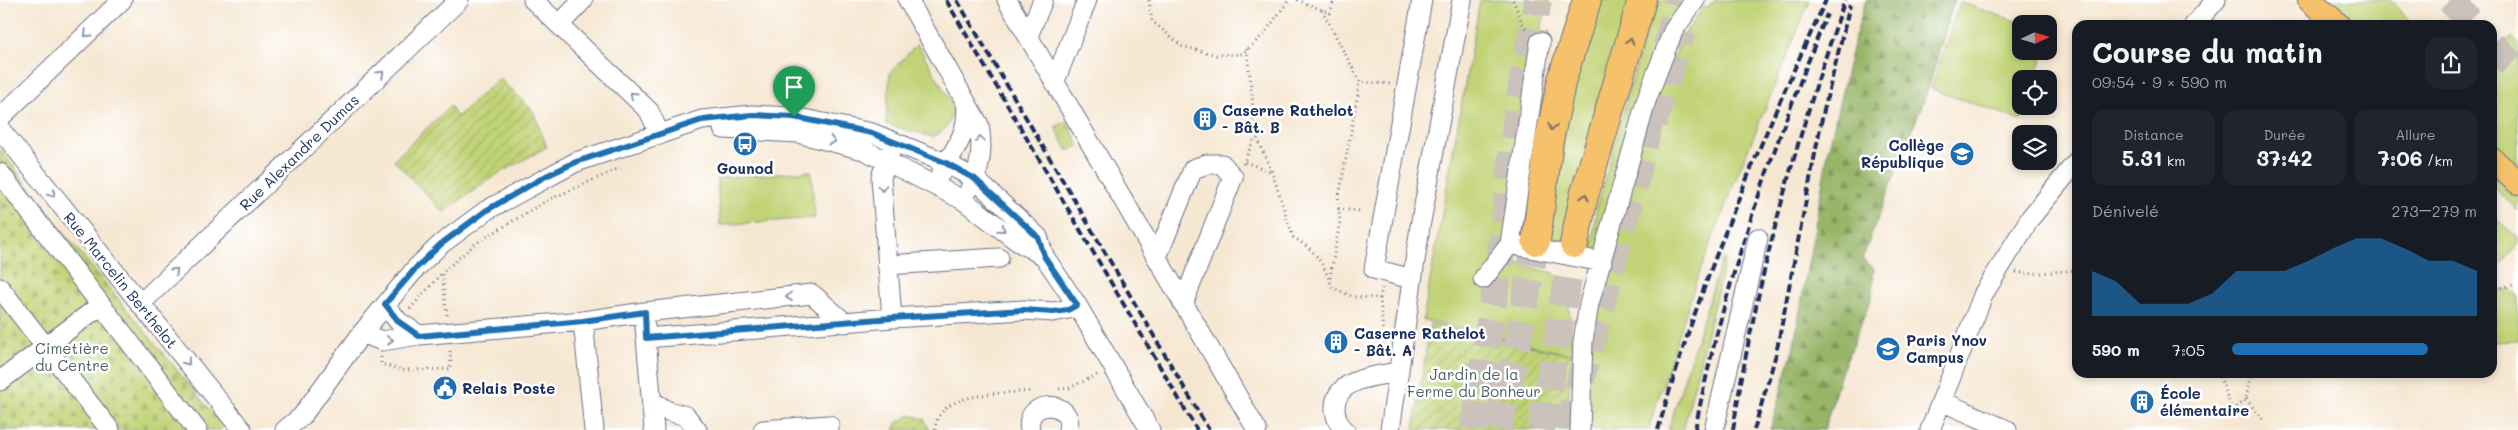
<!DOCTYPE html>
<html lang="fr">
<head>
<meta charset="utf-8">
<style>
	:root { --surface:#171b24; --page:#20242c; --text:#f1f3f6; --muted:#9ea1a6; --accent:#1f6fb2 }
	body { margin:0; font-family:Mali,sans-serif; background:var(--page); color:var(--text); height:100vh; display:flex; flex-direction:column; font-size:19px; white-space:nowrap }
	* { box-sizing:border-box; margin:0 }
	p { font-size:16px; color:var(--muted) }
	.icon { flex:none; width:28px; height:28px; fill:none; stroke:currentColor; stroke-width:2; stroke-linecap:round; stroke-linejoin:round }
	.map { position:relative; flex:1; overflow:hidden }
	.side { position:absolute; left:2072px; top:20px; width:425px; height:358px; display:flex; flex-direction:column; background:var(--surface); border-radius:15px; box-shadow:0 2px 8px #0003 }
	.side>* { flex:none }
	.needle { width:32px; rotate:86deg }
	.buttons { position:absolute; left:2012px; top:15px; display:grid; gap:10px }
	.buttons a { display:grid; place-items:center; width:45px; height:45px; border-radius:10px; background:var(--surface); box-shadow:0 2px 8px #0003; font-size:25px }
	.pin { position:absolute; display:grid; place-items:center; width:42px; height:42px; color:#fff; margin:-51px -21px; border-radius:50% 50% 50% 0; rotate:-45deg; box-shadow:0 0 5px #0007 }
	.pin .icon { rotate:45deg }
	.round { display:grid; place-items:center; flex:none; width:52px; height:52px; border-radius:15px; background:var(--page) }
	.summary { display:flex; align-items:center; justify-content:space-between; height:85px; padding:0 20px }
	h1 { font-size:28px; font-weight:800; line-height:38px }
	.metrics { display:grid; grid-template-columns:repeat(3,1fr); gap:8px; height:85px; padding:5px 20px }
	.metrics div { display:grid; align-content:center; border-radius:12px; background:var(--page); text-align:center }
	.metrics b { font-size:21px; font-weight:800 }
	.metrics small { font-size:14px; font-weight:400 }
	.metrics p { font-size:14px }
	.chart { height:140px; padding:10px 20px }
	.chart p { display:flex; justify-content:space-between }
	.chart svg { width:100%; height:90px; margin-top:5px; fill:var(--accent); opacity:.7 }
	ul { padding:0 20px; list-style:none; font-size:16px }
	li { display:grid; grid-template-columns:80px 60px 1fr; align-items:center; height:38px }
	li i { height:12px; border-radius:6px; background:var(--accent) }
	.map>svg:first-child { display:block }
</style>
</head>
<body>
<div class="map">
<svg width="2518" height="430" viewBox="0 0 2518 430">
	<defs>
		<pattern id="forest-firs" width="22" height="20" patternUnits="userSpaceOnUse" patternTransform="scale(1.25)"><rect width="22" height="20" fill="#98b567"/><path d="M5 1l3.5 6h-7zM16 11l3.5 6h-7z" fill="#7b9458"/></pattern>
		<pattern id="cemetery-stones" width="16" height="16" patternUnits="userSpaceOnUse" patternTransform="scale(1.25)"><rect width="16" height="16" fill="#c1d376"/><path d="M2 7V4a2 2 0 0 1 4 0v3zM10 15v-3a2 2 0 0 1 4 0v3z" fill="#a5b568"/></pattern>
		<pattern id="park-dots" width="8" height="8" patternUnits="userSpaceOnUse" patternTransform="scale(1.25)"><rect width="8" height="8" fill="#c1d376"/><path d="M2 2h.1M6 6h.1" fill="none" stroke="#a5b568" stroke-width="1.8" stroke-linecap="round"/></pattern>
		<pattern id="garden-furrows" width="10" height="10" patternUnits="userSpaceOnUse" patternTransform="scale(1.25)"><rect width="10" height="10" fill="#c1d376"/><path d="M-1 1l2-2M0 10L10 0M9 11l2-2" fill="none" stroke="#a5b568"/></pattern>
	</defs>
	<rect width="100%" height="100%" fill="#fff"/>
	<filter id="ink" filterUnits="userSpaceOnUse"><feTurbulence type="fractalNoise" baseFrequency=".02" numOctaves="2"/><feDisplacementMap in="SourceGraphic" scale="10" xChannelSelector="R" yChannelSelector="G"/><feConvolveMatrix kernelMatrix="1 2 1 2 8 2 1 2 1" color-interpolation-filters="sRGB"/></filter>
	<filter id="wash" filterUnits="userSpaceOnUse"><feTurbulence type="fractalNoise" baseFrequency=".0096" numOctaves="4" result="noise"/><feDisplacementMap in="SourceGraphic" scale="20" xChannelSelector="R" yChannelSelector="G"/><feGaussianBlur stdDeviation="1.12" result="paint"/><feColorMatrix in="noise" values="0 0 0 0 0 0 0 0 0 0 0 0 0 0 0 0 0 1.4 0 .05"/><feComposite in="paint" operator="in"/></filter>
	<g filter="url(#wash)">
		<rect width="100%" height="100%" fill="#f6e7d2"/>
		<path fill="#c1d376" stroke="#6e816a" d="M1480,0H1549L1531,62L1507,246L1509,261L1554,273L1568,286L1572,355L1423,320Z
			M1597,0H1632L1568,241L1550,239L1558,156L1574,84Z
			M1654,0H1686L1660,27L1602,250L1592,247L1596,211Z
			M1715,0H1810L1737,176L1696,282L1648,430H1585L1586,346L1649,108L1686,32L1703,7L1708,8Z
			M2323,0H2390L2413,25H2351Z
			M1960,2L2024,24H2021V51H2045L2035,79H2021V106H2026L2021,120L1931,89Z
			M2512,37L2518,43V173L2493,150V55Z
			M917,44L950,100L954,111L946,128L933,137L886,124L890,73Z
			M811,171L815,218L720,225L717,178Z
			M2492,175L2518,197V211L2493,187Z
			M2493,216L2518,238V243L2493,274Z
			M1722,259L1725,260L1683,430H1668Z
			M2510,289L2518,295V341L2493,342V293Z"/>
		<path fill="url(#forest-firs)" stroke="#5a7262" d="M1866,0H1954L1929,87L1862,259L1874,268L1872,297L1841,373L1824,430H1770L1793,349L1829,147L1853,44Z"/>
		<path fill="url(#cemetery-stones)" stroke="#6e816a" d="M0,149L63,232L222,425L221,430H0Z"/>
		<path fill="url(#park-dots)" stroke="#6e816a" d="M1067,121L1079,146L1068,151L1055,127Z
			M910,415L924,419L930,430H894L897,423Z"/>
		<path fill="url(#garden-furrows)" stroke="#6e816a" d="M499,78L533,111L547,147L496,175L443,212L394,160L450,106L457,117Z
			M1430,324L1572,355L1566,430H1414Z"/>
	</g>
	<g filter="url(#ink)">
		<g fill="none" stroke-linecap="round" stroke-linejoin="round">
			<path stroke="#cac2bb" stroke-width="28" stroke-dasharray="28 14" stroke-linecap="butt" d="M2450,0L2474,25
				M2492,44L2518,71
				M1667,46L1678,0
				M1653,123L1682,31
				M1474,430L1502,245L1518,107L1538,0
				M1498,430L1514,361L1536,241
				M1541,430L1574,244
				M1567,430L1637,172L1654,103"/>
			<defs>
				<path id="minor" d="M533,0L649,111L660,135
					M908,0L979,125C983,147 981,169 970,188
					M1007,0L1257,430
					M559,25L583,0
					M2194,25L2216,0
					M1028,36L1043,0
					M1055,81L1087,0
					M0,118L122,0
					M0,129L242,430
					M723,129L798,133L864,150L963,200L1017,241L1044,256
					M891,150L886,161L881,178L892,318
					M0,173L197,430
					M941,173C954,150 971,130 966,102
					M1510,244L1540,42
					M1157,257L1193,169L1207,164H1222L1233,177L1183,304
					M887,265L999,258
					M1412,279L1374,269L1422,0
					M1483,279L1510,244L1602,262
					M0,288L110,430
					M140,304L459,0
					M385,305L399,322L419,335
					M583,321L594,430
					M645,326L654,430
					M362,333L382,341L419,335L583,321L645,312L812,294L845,323
					M646,338L892,318L1024,310L1053,312L1069,309L1077,305
					M0,381L101,305
					M652,401L668,411L686,416L697,430
					M1941,401L2007,430
					M285,430L302,416L362,333L416,268L441,244L487,210L576,162L702,120L752,115L794,117L872,133L946,163L975,179L1038,237L1044,256L1077,305L1150,430
					M763,430L829,425V430
					M1030,430C1023,399 1075,398 1068,430
					M1345,430C1338,425 1336,418 1335,410C1333,378 1377,376 1399,372
					M1390,430L1420,227L1462,0
					M1580,430L1583,342L1589,304L1647,98L1673,31L1695,0
					M1714,430L1758,238
					M1930,430L1984,293L2031,217L2078,160"/>
				<path id="major" d="M2310,0L2338,25
					M2492,160L2518,182"/>
				<path id="highway" d="M1536,241L1549,141L1562,79L1587,0
					M1574,244L1584,196L1642,0"/>
			</defs>
			<use href="#minor" stroke="#686f87" stroke-width="21"/>
			<use href="#major" stroke="#686f87" stroke-width="26"/>
			<use href="#highway" stroke="#686f87" stroke-width="30"/>
			<path stroke="#686f87" stroke-width="3" stroke-dasharray="1 4" stroke-linecap="butt" d="M1149,0L1152,21L1182,46L1216,55L1242,54L1264,34L1289,0
				M1297,0L1330,13L1334,0
				M1513,0L1523,25L1528,30
				M1322,10L1360,82L1391,84
				M1247,49L1256,135L1272,172L1293,237C1317,252 1322,261 1332,287L1353,297L1380,298L1382,288
				M1245,162L1272,172
				M1243,164L1256,135
				M1338,209L1360,211
				M2016,272L2028,274L2078,270
				M1330,278L1340,221L1338,202L1360,82
				M2492,290L2513,285
				M1380,298L1384,343
				M410,309L442,273
				M447,315L442,273L475,244L546,201L620,168
				M381,357V364L402,370L451,369L450,349
				M2218,372L2232,410L2246,399L2251,372
				M1059,389L1069,388L1097,375
				M2246,399L2264,421
				M935,430C937,390 1003,394 1032,391"/>
			<use href="#minor" stroke="#fff" stroke-width="19"/>
			<use href="#major" stroke="#f5c16b" stroke-width="24"/>
			<use href="#highway" stroke="#f5c16b" stroke-width="28"/>
			<path stroke="#1b2f5e" stroke-width="4" stroke-dasharray="8 4" stroke-linecap="butt" d="M946,0L1197,430
				M957,0L1209,430
				M1658,430C1700,281 1761,140 1826,0
				M1695,430C1723,285 1772,151 1827,14
				M1733,430C1756,280 1795,143 1845,0
				M1754,430L1776,354L1822,118L1850,5"/>
		</g>
		<defs><path id="oneway-chevron" d="M-2-3.5L2.5 0L-2 3.5" fill="none" stroke-width="1.6" stroke-linecap="round" stroke-linejoin="round" transform="scale(1.25)"/></defs>
		<g stroke="#8d97ae">
			<use href="#oneway-chevron" transform="translate(87 34) rotate(136)"/>
			<use href="#oneway-chevron" transform="translate(381 74) rotate(-44)"/>
			<use href="#oneway-chevron" transform="translate(633 95) rotate(-137)"/>
			<use href="#oneway-chevron" transform="translate(980 139) rotate(-95)"/>
			<use href="#oneway-chevron" transform="translate(832 141) rotate(14)"/>
			<use href="#oneway-chevron" transform="translate(882 188) rotate(86)"/>
			<use href="#oneway-chevron" transform="translate(52 194) rotate(52)"/>
			<use href="#oneway-chevron" transform="translate(1002 229) rotate(39)"/>
			<use href="#oneway-chevron" transform="translate(175 271) rotate(-44)"/>
			<use href="#oneway-chevron" transform="translate(789 297) rotate(174)"/>
			<use href="#oneway-chevron" transform="translate(390 340) rotate(-8)"/>
			<use href="#oneway-chevron" transform="translate(187 362) rotate(51)"/>
		</g>
		<g stroke="#7d7164">
			<use href="#oneway-chevron" transform="translate(1630 41) rotate(-73)"/>
			<use href="#oneway-chevron" transform="translate(1552 127) rotate(102)"/>
			<use href="#oneway-chevron" transform="translate(1585 197) rotate(-76)"/>
		</g>
	</g>
	<g fill="none" stroke-linecap="round" stroke-linejoin="round" filter="url(#ink)">
		<defs>
			<path id="route" d="M752,115L794,117L872,133L946,163L975,179L1038,237L1044,256L1077,305L1068,310L1053,312L1024,310L892,318L646,338L645,312L583,321L419,336L399,322L385,304L416,268L441,244L487,210L546,176L576,162L702,120Z"/>
		</defs>
		<use href="#route" stroke="#fff" stroke-width="10"/>
		<use href="#route" stroke="#1f6fb2" stroke-width="6"/>
	</g>
	<defs>
		<symbol id="building-disc" viewBox="-11 -11 22 22"><circle r="9.5" fill="#1f6fb2" stroke="#fff"/><path d="M-4-6H4V6H1V3H-1V6H-4ZM-2.5-4.3h1.7v1.8h-1.7ZM.8-4.3h1.7v1.8H.8ZM-2.5-1h1.7V.8h-1.7ZM.8-1h1.7V.8H.8Z" fill="#fff"/></symbol>
		<symbol id="bus-disc" viewBox="-11 -11 22 22"><circle r="9.5" fill="#1f6fb2" stroke="#fff"/><path d="M-5-6H5V4H4V6H2V4H-2V6H-4V4H-5ZM-3.5-4V0h7V-4ZM-3.5 1.2v1.5H-2V1.2ZM2 1.2v1.5H3.5V1.2Z" fill="#fff"/></symbol>
		<symbol id="school-disc" viewBox="-11 -11 22 22"><circle r="9.5" fill="#1f6fb2" stroke="#fff"/><path d="M0-5L7-2L0 1L-7-2ZM-4 1L0 2.5L4 1V4Q0 6-4 4Z" fill="#fff"/></symbol>
		<symbol id="university-disc" viewBox="-11 -11 22 22"><circle r="9.5" fill="#1f6fb2" stroke="#fff"/><path d="M0-5L7-2L0 1L-7-2ZM-4 1L0 2.5L4 1V4Q0 6-4 4Z" fill="#fff"/></symbol>
		<symbol id="civic-disc" viewBox="-11 -11 22 22"><circle r="9.5" fill="#1f6fb2" stroke="#fff"/><path d="M-.6-6.5H3V-4.5H.6V-3L4-1V1h2V6H-6V1h2V-1L-.6-3ZM-1.2 2.5V6h2.4V2.5Z" fill="#fff"/></symbol>
	</defs>
	<g fill-rule="evenodd">
		<use href="#building-disc" x="1191" y="105" width="28" height="28"/>
		<use href="#bus-disc" x="731" y="130" width="28" height="28"/>
		<use href="#school-disc" x="1948" y="140" width="28" height="28"/>
		<use href="#building-disc" x="1322" y="328" width="28" height="28"/>
		<use href="#university-disc" x="1874" y="335" width="28" height="28"/>
		<use href="#civic-disc" x="431" y="374" width="28" height="28"/>
		<use href="#building-disc" x="2128" y="388" width="28" height="28"/>
	</g>
	<g text-anchor="middle" dominant-baseline="central" stroke-width="5" stroke-linejoin="round" paint-order="stroke">
		<g font-size="15" font-weight="bold" fill="#1b2f5e" stroke="#fff" text-anchor="start">
			<text x="1222" y="110">Caserne Rathelot<tspan x="1222" dy="17">- Bât. B</tspan></text>
			<text x="1944" y="145" text-anchor="end">Collège<tspan x="1944" dy="17">République</tspan></text>
			<text x="745" y="168" text-anchor="middle">Gounod</text>
			<text x="1354" y="333">Caserne Rathelot<tspan x="1354" dy="17">- Bât. A</tspan></text>
			<text x="1906" y="340">Paris Ynov<tspan x="1906" dy="17">Campus</tspan></text>
			<text x="462" y="388">Relais Poste</text>
			<text x="2160" y="393">École<tspan x="2160" dy="17">élémentaire</tspan></text>
		</g>
		<g font-size="15" fill="#1b2f5e" stroke="#fff">
			<text transform="translate(299 152) rotate(-44)">Rue Alexandre Dumas</text>
			<text transform="translate(121 280) rotate(51)">Rue Marcelin Berthelot</text>
		</g>
		<g font-size="15" fill="#4d6065" stroke="#fff">
			<text x="72" y="348">Cimetière<tspan x="72" dy="17">du Centre</tspan></text>
			<text x="1474" y="374">Jardin de la<tspan x="1474" dy="17">Ferme du Bonheur</tspan></text>
		</g>
	</g>
</svg>
<div class="buttons">
<a><svg class="needle" viewBox="-14 -14 28 28"><path d="M0-13l5 13h-10z" fill="#e53935"/><path d="M0 13l5-13h-10z" fill="#9ea1a6"/></svg></a>
<a><svg class="icon" aria-label="locate" viewBox="0 0 24 24"><circle cx="12" cy="12" r="6"/><path d="M12 2v4M12 18v4M2 12h4M18 12h4"/></svg></a>
<a><svg class="icon" aria-label="layers" viewBox="0 0 24 24"><path d="M12 4l9 5-9 5-9-5zM3 14l9 5 9-5"/></svg></a>
</div>
<div class="pin" style="left:794px;top:117px;background:#1e9e55"><svg class="icon" aria-label="arrive" viewBox="0 0 24 24"><path d="M6 21V4h12l-3 4 3 4H6"/></svg></div>
<section class="side">
<div class="summary"><div><h1>Course du matin</h1><p>09:54 · 9 × 590 m</p></div><a class="round"><svg class="icon" aria-label="share" viewBox="0 0 24 24"><path d="M12 15V3M7 8l5-5 5 5M5 13v7h14v-7"/></svg></a></div>
<div class="metrics">
<div><p>Distance</p><b>5.31<small> km</small></b></div>
<div><p>Durée</p><b>37:42</b></div>
<div><p>Allure</p><b>7:06<small> /km</small></b></div>
</div>
<div class="chart"><p><span>Dénivelé</span>273–279 m</p>
<svg viewBox="0 0 160 44" preserveAspectRatio="none"><path d="M0 44V22L10 27L20 38L30 38L40 38L50 33L60 22L70 22L80 22L90 17L100 11L110 6L120 6L130 11L140 17L150 17L160 22V44z"/></svg>
</div>
<ul>
<li><b>590 m</b>7:05<i style="width:80%"></i></li>
</ul>
</section>
</div>
</body>
</html>
